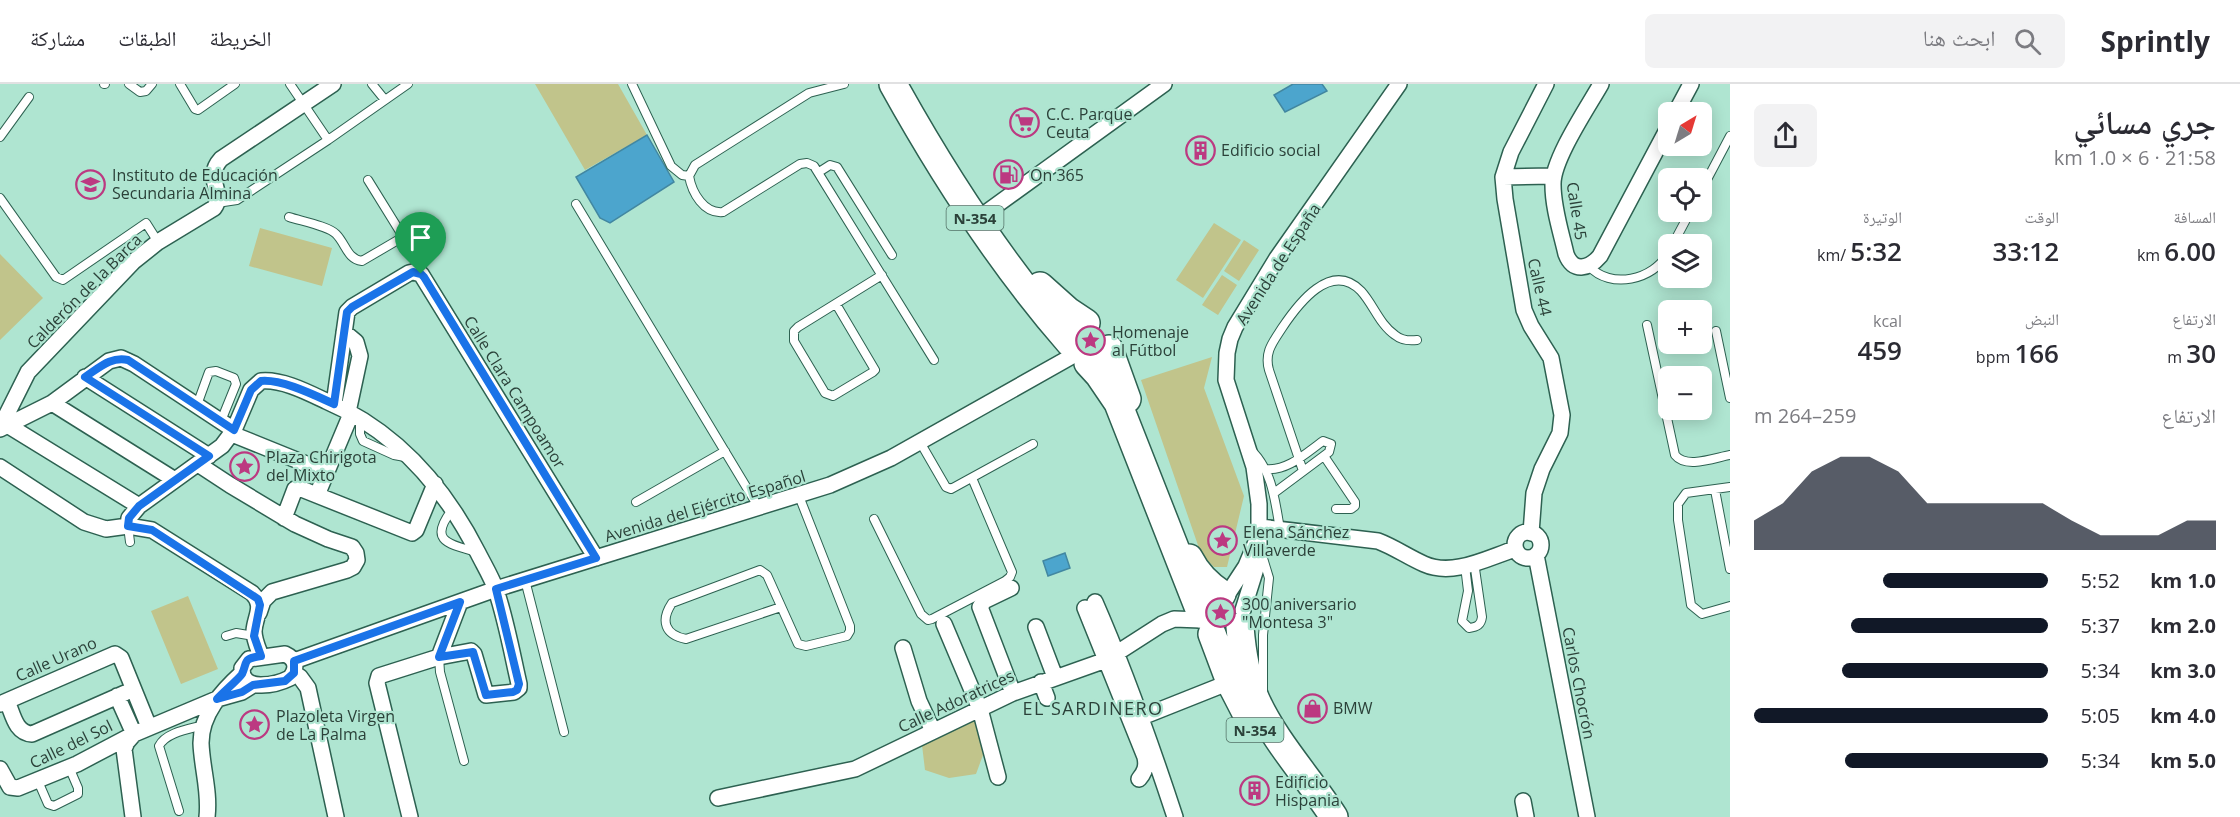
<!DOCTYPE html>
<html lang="ar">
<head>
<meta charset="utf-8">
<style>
	:root { --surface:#fff; --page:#f2f2f3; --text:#2b2b33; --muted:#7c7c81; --line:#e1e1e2; --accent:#111827 }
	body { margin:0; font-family:"Open Sans","Noto Naskh Arabic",sans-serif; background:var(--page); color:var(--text); direction:rtl; height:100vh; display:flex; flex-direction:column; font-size:22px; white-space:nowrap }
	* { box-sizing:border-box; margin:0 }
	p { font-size:20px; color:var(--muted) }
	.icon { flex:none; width:33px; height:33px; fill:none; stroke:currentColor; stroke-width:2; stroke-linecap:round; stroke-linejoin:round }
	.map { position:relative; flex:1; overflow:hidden; direction:ltr }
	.sheet { display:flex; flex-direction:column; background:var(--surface); width:510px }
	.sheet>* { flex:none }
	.needle { width:39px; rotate:38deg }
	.tools { position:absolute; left:1658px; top:18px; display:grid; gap:12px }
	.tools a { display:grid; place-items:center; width:54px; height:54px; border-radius:9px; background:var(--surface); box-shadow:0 3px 15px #0003; font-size:30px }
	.pin { position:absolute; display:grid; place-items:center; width:51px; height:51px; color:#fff; margin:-62px -26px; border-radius:50% 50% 50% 0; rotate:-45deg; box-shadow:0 0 6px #0007 }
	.pin .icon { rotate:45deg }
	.round { display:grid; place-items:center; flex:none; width:63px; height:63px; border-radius:9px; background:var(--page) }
	.head { display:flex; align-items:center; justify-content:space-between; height:102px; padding:0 24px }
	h1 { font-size:33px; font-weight:600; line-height:45px }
	.figures { display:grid; grid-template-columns:repeat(3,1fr); gap:9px; height:102px; padding:6px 24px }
	.figures div { display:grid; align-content:center }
	.figures b { font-size:26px; font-weight:600 }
	.figures small { font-size:16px; font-weight:400 }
	.figures p { font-size:16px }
	.chart { height:168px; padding:12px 24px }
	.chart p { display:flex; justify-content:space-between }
	.chart svg { width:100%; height:108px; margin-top:6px; fill:var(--accent); opacity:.7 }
	ul { padding:0 24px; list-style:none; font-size:20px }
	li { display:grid; grid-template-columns:96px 72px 1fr; align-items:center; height:45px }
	li i { height:15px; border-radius:8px; background:var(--accent) }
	header { display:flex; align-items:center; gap:36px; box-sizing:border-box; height:84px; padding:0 30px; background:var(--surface); border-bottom:2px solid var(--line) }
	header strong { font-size:28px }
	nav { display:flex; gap:33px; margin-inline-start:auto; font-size:21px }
	.search { width:420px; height:54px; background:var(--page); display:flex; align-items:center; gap:15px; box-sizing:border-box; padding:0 21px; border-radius:9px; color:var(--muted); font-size:22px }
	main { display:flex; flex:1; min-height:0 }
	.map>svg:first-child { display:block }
</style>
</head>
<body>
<header>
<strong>Sprintly</strong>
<div class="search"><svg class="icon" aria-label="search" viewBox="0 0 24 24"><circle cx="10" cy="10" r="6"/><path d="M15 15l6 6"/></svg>ابحث هنا</div>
<nav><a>الخريطة</a><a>الطبقات</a><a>مشاركة</a></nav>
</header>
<main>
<section class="sheet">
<div class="head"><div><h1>جري مسائي</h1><p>21:58 · 6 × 1.0 km</p></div><a class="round"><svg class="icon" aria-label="share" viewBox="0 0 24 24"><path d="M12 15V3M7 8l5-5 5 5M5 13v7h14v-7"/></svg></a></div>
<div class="figures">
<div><p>المسافة</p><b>6.00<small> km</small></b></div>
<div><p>الوقت</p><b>33:12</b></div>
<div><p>الوتيرة</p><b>5:32<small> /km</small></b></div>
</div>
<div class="figures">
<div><p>الارتفاع</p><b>30<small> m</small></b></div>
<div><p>النبض</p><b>166<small> bpm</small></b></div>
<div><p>kcal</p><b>459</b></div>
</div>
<div class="chart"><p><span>الارتفاع</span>259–264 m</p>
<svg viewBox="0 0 160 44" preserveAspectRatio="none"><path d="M0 44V32L10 25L20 12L30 6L40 6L50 12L60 25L70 25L80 25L90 25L100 25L110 32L120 38L130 38L140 38L150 32L160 32V44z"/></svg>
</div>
<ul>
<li><b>1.0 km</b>5:52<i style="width:56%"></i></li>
<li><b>2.0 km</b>5:37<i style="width:67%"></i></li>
<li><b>3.0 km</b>5:34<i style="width:70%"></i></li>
<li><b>4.0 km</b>5:05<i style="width:100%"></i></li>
<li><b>5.0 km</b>5:34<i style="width:69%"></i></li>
</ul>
</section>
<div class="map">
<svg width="1730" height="733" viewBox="0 0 1730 733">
	<rect width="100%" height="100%" fill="#afe5d1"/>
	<path fill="#c1c48b" d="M535,0H618L647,51L585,86Z
		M1214,139L1241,156L1203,214L1176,196Z
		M260,144L332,164L322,202L249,182Z
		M1244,156L1259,166L1239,197L1224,187Z
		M0,170L43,214L0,256Z
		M1222,191L1237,201L1218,231L1202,221Z
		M1212,273L1204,304L1244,412L1227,483H1214L1201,470L1141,296Z
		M188,512L218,585L181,600L151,527Z
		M976,636L983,671L976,690L949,694L925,686L922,661Z"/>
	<path fill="#4ca5cd" stroke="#4287a1" stroke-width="1.5" d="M1293,0H1322L1327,7L1285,28L1274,11Z
		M647,51L674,98L610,139L600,134L576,93Z
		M1065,469L1070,484L1048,492L1043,477Z"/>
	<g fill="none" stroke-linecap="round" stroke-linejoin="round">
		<defs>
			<path id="lane" d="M104,0H105
				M129,0L140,8L146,7L152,0
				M180,0L195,25L198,26L235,0
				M290,0L328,56
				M372,0L385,16
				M632,0L671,82L682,91L689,92
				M844,0L809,9L695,81L689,92C692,109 704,130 723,128L800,80L807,79L814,82L934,276
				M0,53L29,13
				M819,88L830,81L837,83L892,171
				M368,96L420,180L421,190
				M1701,107L1730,52
				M0,114L56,193L63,196L146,139L158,158
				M217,119L237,116L328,56L408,0
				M576,120L759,424
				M289,133C301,137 328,142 336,150C346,160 347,175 362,177L403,153
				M1673,160L1690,128
				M1589,182C1610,206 1654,196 1668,169
				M836,220L875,286L873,288L833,312L825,309L794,257V247L798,243L882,191
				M1647,241L1675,371C1686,385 1714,374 1730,371
				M1716,247L1730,314
				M197,321L209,288L216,287L234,294L236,300L221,337
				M360,335V350L363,357L394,371L405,373
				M920,358L946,403L951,405L1033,360
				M1253,368C1273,389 1275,418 1280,445
				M1324,372L1355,418V422L1351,425H1336
				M1266,385C1288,387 1306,369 1323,357L1331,360L1329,368L1274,409
				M1303,387L1269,286C1264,268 1273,258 1282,244C1298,220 1331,176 1361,207C1373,220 1380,241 1395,251C1401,256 1409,257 1417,256
				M1730,403L1686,409L1678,420V436L1691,521L1702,530L1730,522
				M1715,406L1730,485
				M636,418L725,367
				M452,426C428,457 448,460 477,468
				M874,435L921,530L928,536L932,535L1005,497L1010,493L1012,488L972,394
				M128,442L130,458
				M1262,471L1269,494L1263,551V608
				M1465,482L1468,507L1462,537L1469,544C1477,543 1481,541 1482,533L1474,478
				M525,496L564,648
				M781,523L686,555C665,551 660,537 672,519L760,486L767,491L798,560L806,562L847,552L850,547V542L799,412
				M226,552L236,549L254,552
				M439,573L440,588L464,677
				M38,697L48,720L54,722L78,710V704L69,683
				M179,727L159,662C166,648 190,645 204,641"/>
			<path id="street" d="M1601,0C1588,23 1552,76 1553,101C1553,124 1561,148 1566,170C1573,189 1589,185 1600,172L1668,44
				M1676,28L1691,0
				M1503,93L1553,92
				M987,128L1164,0
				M344,248L356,258L360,272L348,328
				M85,293L209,372
				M52,319L175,396
				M334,320L347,228L352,223L409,189L413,188L421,190L596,474
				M9,342L139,422
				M0,344L28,288L133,178L158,158L214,124C226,108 203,95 221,75L333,0
				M0,345L52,319L109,277L121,274L134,280L234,346
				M232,350L326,388
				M198,380L230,401L295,440L328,455L352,463L356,469L357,476L353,483L347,486L272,508L263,517L259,529
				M0,383L84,438L106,445L128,442L152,446L252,509C265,522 255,532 254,547C254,556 258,564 261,572
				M317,411L351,330
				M284,434L295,405L299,404L412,449L416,446L435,400
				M128,442L129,434L139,422L222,362L234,346L251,306L261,297C282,295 307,308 326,317C396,347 444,402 478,469C484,481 492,494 496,506C506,536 512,569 519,600V604L514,608L486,611L474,570L471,567L439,573L379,592L377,599L410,733
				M1260,443L1378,457C1394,463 1408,473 1424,480C1453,493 1487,474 1515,465
				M1515 461a13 13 0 1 1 26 0a13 13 0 1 1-26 0Z
				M1531,449L1534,409L1542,385L1560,349L1562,331L1551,274L1531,242L1524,226L1505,115L1503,93L1511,68L1546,0
				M1536,471L1587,733
				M1011,504L984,517L980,523L1013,609
				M1227,511L1246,482L1256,458
				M1095,518C1126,589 1151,660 1175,733
				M1085,524L1145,673C1147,682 1145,688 1139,695
				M1243,526L1259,475V420L1254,383L1226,296L1227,269L1230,255L1235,243L1277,174L1399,0
				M944,540L980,625L998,693
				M1036,543L1055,593
				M903,564L919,617L933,647
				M285,570C296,575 298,584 290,594C276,601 241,609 242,584L249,575Z
				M439,573L460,518
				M294,577L496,505L830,401L891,374L1074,271
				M294,589L300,593L308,604L336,733
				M1041,598L1047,614
				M7,617C13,630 15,649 32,650L125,609
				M0,620L115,570L121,574L149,643
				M1142,633L1230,598
				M0,685L10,703L18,704L77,680L134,650L117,612
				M718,714L855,685L1013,609L1106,576L1162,540L1174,535L1201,536
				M1523,717L1526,733
				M133,733L124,665L127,658L134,650L217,615L242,608L253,601
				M207,733C210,707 202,685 201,659C201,630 222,607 242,589"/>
			<path id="highway" d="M893,0C944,92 1001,180 1070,259
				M1040,202L1068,227L1086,239
				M1109,265L1127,315
				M1088,279L1099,291L1118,319L1201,530
				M1189,474C1197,490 1207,500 1222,510
				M1240,543C1242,568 1246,593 1256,616C1275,658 1309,694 1334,733
				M1212,550L1230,598L1247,631"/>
		</defs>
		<use href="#lane" stroke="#2d6151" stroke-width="10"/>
		<use href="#street" stroke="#2d6151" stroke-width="18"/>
		<use href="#highway" stroke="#2d6151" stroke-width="30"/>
		<use href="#lane" stroke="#fff" stroke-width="8"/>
		<use href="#street" stroke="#fff" stroke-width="15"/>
		<use href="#highway" stroke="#fff" stroke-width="27"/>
	</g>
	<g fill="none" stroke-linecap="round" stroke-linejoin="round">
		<defs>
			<path id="route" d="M413,188L421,190L424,193L596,474L496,505L519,600L517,606L513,608L486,611L473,568L439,573L460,518L294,577V589L285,597L253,601L242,608L217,615C222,609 239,595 242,590C248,577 242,575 261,572L254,552L260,521L258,515L152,446L128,442L129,434L139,422L209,372L85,293C99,284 111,272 128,276L234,346L251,306L261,297C282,295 314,311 334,320L347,228L352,223Z"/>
		</defs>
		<use href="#route" stroke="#fff" stroke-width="12"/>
		<use href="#route" stroke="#1a73e8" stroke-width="8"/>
	</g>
	<defs>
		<symbol id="supermarket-ring" viewBox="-11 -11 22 22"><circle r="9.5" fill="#afe5d1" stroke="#bc3981" stroke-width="1.5"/><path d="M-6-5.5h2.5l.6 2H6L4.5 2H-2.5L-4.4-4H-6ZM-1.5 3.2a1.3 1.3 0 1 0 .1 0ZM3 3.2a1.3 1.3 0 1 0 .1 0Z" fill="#bc3981"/></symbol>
		<symbol id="building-ring" viewBox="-11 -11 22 22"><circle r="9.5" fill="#afe5d1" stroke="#bc3981" stroke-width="1.5"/><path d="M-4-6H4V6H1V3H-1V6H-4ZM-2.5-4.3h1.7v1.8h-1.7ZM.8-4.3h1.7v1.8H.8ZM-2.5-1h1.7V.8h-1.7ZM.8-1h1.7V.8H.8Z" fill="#bc3981"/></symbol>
		<symbol id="fuel-ring" viewBox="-11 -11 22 22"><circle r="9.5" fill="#afe5d1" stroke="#bc3981" stroke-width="1.5"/><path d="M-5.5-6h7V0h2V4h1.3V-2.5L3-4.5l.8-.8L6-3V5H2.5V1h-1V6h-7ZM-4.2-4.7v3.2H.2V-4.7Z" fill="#bc3981"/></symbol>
		<symbol id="school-ring" viewBox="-11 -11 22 22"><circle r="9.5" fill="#afe5d1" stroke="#bc3981" stroke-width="1.5"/><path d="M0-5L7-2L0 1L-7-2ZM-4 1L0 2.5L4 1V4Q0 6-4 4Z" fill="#bc3981"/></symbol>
		<symbol id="sight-ring" viewBox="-11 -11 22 22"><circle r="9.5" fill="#afe5d1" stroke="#bc3981" stroke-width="1.5"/><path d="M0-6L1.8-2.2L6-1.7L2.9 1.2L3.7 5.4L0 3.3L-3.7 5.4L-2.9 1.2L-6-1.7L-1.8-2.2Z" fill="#bc3981"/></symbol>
		<symbol id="shop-ring" viewBox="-11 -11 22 22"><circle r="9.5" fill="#afe5d1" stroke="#bc3981" stroke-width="1.5"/><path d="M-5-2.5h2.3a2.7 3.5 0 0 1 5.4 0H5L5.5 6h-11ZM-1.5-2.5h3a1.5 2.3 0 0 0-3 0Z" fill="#bc3981"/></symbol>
	</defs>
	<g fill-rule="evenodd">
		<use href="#supermarket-ring" x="1008" y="22" width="33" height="33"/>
		<use href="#building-ring" x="1184" y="50" width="33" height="33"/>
		<use href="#fuel-ring" x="992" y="74" width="33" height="33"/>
		<use href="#school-ring" x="74" y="84" width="33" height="33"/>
		<use href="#sight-ring" x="1074" y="240" width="33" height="33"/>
		<use href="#sight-ring" x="228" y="366" width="33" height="33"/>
		<use href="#sight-ring" x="1206" y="440" width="33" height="33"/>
		<use href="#sight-ring" x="1204" y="512" width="33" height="33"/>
		<use href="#shop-ring" x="1296" y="608" width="33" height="33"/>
		<use href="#sight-ring" x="238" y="624" width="33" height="33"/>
		<use href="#building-ring" x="1238" y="690" width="33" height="33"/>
	</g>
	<g text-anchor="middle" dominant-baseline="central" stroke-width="4.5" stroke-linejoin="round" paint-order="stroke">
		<g fill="#afe5d1" stroke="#537267" stroke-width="1.5">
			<rect x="946.5" y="122" width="57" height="24" rx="4.5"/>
			<rect x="1226.5" y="634" width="57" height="24" rx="4.5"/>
		</g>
		<g font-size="15" font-weight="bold" fill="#2b4139">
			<text x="975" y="134">N-354</text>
			<text x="1255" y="646">N-354</text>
		</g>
		<g font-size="16" fill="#2b4139" stroke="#afe5d1" text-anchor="start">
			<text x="1046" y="30">C.C. Parque<tspan x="1046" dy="18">Ceuta</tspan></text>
			<text x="1221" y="66">Edificio social</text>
			<text x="112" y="91">Instituto de Educación<tspan x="112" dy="18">Secundaria Almina</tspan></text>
			<text x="1030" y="91">On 365</text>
			<text x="1112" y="248">Homenaje<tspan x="1112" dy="18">al Fútbol</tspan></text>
			<text x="266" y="373">Plaza Chirigota<tspan x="266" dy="18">del Mixto</tspan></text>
			<text x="1243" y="448">Elena Sánchez<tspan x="1243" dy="18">Villaverde</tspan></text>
			<text x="1242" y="520">300 aniversario<tspan x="1242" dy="18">"Montesa 3"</tspan></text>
			<text x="1333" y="624">BMW</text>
			<text x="276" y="632">Plazoleta Virgen<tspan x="276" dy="18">de La Palma</tspan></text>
			<text x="1275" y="698">Edificio<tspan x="1275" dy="18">Hispania</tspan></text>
		</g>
		<g font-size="16" fill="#2b4139" stroke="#afe5d1">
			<text transform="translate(1577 127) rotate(81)">Calle 45</text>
			<text transform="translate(1278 180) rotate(-57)">Avenida de España</text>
			<text transform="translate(1540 203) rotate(77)">Calle 44</text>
			<text transform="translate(84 207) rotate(-45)">Calderón de la Barca</text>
			<text transform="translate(515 308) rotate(58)">Calle Clara Campoamor</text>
			<text transform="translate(705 422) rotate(-17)">Avenida del Ejército Español</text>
			<text transform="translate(56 575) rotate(-24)">Calle Urano</text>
			<text transform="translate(1579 599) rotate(79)">Carlos Chocrón</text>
			<text transform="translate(956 617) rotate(-25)">Calle Adoratrices</text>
			<text transform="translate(71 660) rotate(-26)">Calle del Sol</text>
		</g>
		<g font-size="18" letter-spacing="1.5" fill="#2b4139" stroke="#afe5d1">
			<text x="1093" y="624">EL SARDINERO</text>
		</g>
	</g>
</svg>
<div class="tools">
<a><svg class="needle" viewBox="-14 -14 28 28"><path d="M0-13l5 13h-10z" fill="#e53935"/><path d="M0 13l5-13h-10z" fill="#7c7c81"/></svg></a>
<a><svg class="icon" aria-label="locate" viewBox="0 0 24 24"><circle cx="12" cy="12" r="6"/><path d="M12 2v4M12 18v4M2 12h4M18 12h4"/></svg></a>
<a><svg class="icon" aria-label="layers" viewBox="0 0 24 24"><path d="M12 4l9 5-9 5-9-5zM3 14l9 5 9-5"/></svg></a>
<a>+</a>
<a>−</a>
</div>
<div class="pin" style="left:421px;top:190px;background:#1e9e55"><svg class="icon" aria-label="arrive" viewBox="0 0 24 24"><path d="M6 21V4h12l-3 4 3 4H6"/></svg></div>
</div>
</main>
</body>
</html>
